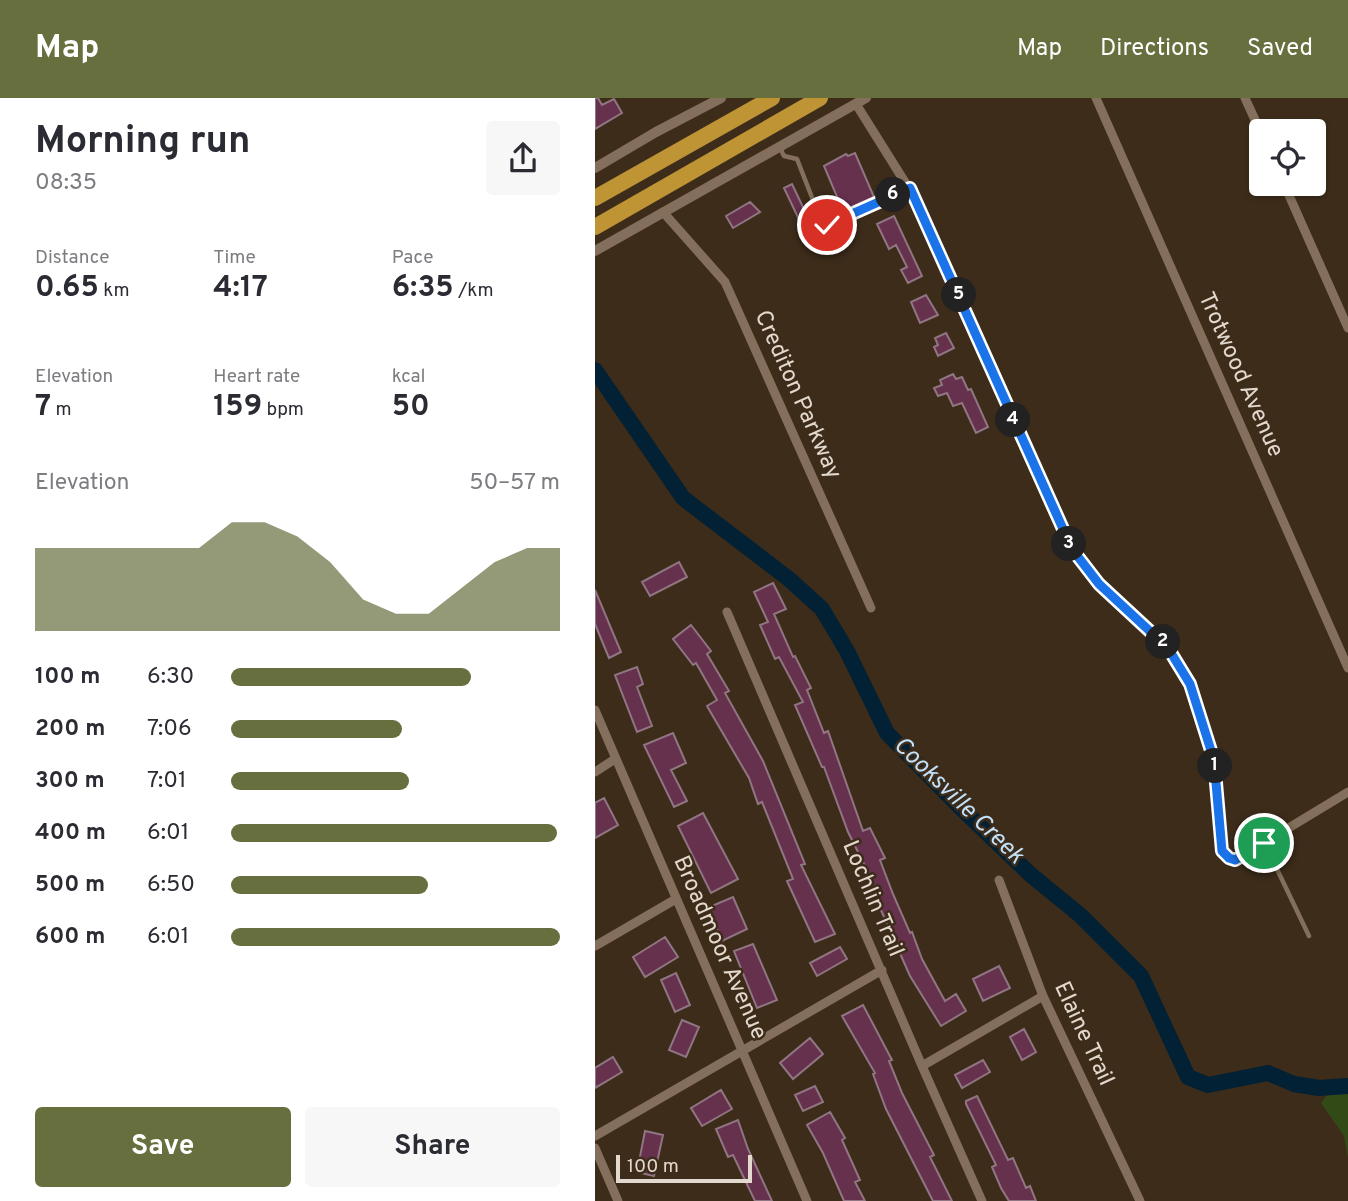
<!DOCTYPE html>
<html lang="en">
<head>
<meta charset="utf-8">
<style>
	:root { --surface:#fff; --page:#f7f7f7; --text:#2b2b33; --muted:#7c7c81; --accent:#686f3e }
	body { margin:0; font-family:Overpass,sans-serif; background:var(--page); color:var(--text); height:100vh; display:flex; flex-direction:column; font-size:26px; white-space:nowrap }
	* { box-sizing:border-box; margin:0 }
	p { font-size:23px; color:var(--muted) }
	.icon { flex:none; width:38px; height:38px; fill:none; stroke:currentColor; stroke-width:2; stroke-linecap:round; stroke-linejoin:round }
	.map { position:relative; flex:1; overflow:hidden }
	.drawer { display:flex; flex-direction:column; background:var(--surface); width:595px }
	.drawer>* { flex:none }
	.controls { position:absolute; left:654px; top:21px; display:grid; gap:14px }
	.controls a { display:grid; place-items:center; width:77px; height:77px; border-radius:7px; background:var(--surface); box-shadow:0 2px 5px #0004; font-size:35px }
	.scale { position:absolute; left:21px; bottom:18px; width:136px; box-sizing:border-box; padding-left:7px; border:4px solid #e4d9ce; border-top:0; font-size:19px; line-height:24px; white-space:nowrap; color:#e4d9ce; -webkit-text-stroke:5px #3d2c1a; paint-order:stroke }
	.pin { position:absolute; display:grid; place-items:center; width:60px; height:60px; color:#fff; margin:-30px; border:4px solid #fff; border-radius:50%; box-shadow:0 2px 7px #0007 }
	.km { position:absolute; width:35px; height:35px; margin:-18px; border-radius:50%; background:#222; color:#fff; font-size:19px; line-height:35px; text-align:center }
	.round { display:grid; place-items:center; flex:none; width:74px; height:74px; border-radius:7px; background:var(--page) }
	.headline { display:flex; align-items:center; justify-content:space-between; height:119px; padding:0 35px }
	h1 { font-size:38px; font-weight:700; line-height:52px }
	.metrics { display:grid; grid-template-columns:repeat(3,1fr); gap:10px; height:119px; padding:7px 35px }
	.metrics div { display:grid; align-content:center }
	.metrics b { font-size:30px; font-weight:700 }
	.metrics small { font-size:19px; font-weight:400 }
	.metrics p { font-size:19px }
	.chart { height:196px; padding:14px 35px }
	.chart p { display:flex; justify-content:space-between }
	.chart svg { width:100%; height:126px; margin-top:7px; fill:var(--accent); opacity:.7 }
	.action { display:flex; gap:14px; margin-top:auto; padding:14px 35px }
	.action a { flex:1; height:80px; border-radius:7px; background:var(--accent); color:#fff; font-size:28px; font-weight:700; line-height:80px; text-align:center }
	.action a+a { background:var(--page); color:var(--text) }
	ul { padding:0 35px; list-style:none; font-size:23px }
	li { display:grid; grid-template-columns:112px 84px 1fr; align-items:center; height:52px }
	li i { height:18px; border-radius:9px; background:var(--accent) }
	header { display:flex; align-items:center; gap:42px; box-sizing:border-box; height:98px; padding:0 35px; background:var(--accent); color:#fff }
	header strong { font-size:33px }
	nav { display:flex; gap:38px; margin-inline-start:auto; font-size:24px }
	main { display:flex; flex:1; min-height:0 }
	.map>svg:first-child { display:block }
</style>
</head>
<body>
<header>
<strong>Map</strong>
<nav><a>Map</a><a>Directions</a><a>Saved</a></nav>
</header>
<main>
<section class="drawer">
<div class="headline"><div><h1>Morning run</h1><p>08:35</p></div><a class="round"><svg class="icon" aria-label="share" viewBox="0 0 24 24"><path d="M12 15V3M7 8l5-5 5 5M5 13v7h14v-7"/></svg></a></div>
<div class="metrics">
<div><p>Distance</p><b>0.65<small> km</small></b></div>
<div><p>Time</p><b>4:17</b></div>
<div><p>Pace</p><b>6:35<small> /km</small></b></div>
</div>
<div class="metrics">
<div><p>Elevation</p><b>7<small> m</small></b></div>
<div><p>Heart rate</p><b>159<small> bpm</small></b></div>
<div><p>kcal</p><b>50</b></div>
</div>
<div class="chart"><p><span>Elevation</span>50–57 m</p>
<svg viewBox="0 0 160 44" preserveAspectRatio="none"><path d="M0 44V15L10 15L20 15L30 15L40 15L50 15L60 6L70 6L80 11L90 20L100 33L110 38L120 38L130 29L140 20L150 15L160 15V44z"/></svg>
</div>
<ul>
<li><b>100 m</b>6:30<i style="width:73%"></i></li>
<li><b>200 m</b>7:06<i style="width:52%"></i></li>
<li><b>300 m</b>7:01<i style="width:54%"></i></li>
<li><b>400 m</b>6:01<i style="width:99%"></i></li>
<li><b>500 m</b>6:50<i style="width:60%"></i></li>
<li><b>600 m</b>6:01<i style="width:100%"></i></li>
</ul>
<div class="action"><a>Save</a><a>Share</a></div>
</section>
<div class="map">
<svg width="753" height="1103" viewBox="0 0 753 1103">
	<rect width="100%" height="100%" fill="#3d2c1a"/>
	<path fill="#324b16" d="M742,984H753V1060L749,1038L726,1005Z"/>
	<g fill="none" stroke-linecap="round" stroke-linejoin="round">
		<path stroke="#022134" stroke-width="16" d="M0,272L88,400L194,481L227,511L252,553L292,635L365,709L436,777L485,817L546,878L593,979L613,987L673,975L699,986L724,990L753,988"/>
	</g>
	<path fill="#66314d" stroke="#907582" stroke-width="2" d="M0,0H3L7,7L19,1L27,15L0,31Z
		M260,55L279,99L248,113L229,68L251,56L253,58Z
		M197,86L216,126L208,130L189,90Z
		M155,104L165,114L138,130L131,118Z
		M299,118L327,178L313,185L306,172L312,169L301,147L294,151L282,126Z
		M331,197L343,217L325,225L316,204Z
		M351,235L359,250L343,258L339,249L343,247L340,240Z
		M358,276L361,281L367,279L373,292L376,291L393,329L381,335L367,305L358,308L352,295L343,298L339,290L347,287L345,282Z
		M84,464L92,479L55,498L47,484Z
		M178,485L191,511L179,516L198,559L200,558L216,590L212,592L229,635L233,633L268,733L275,730L290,760L285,762L298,796L315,835L317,834L327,861L350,903L361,896L371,913L346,928L315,878L281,801L271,773L272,772L253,734L229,669H227L200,607L208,604L184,559L180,561L165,527L173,524L159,494Z
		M0,492L26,554L14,560L0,526Z
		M96,527L116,553L112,556L134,593L130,595L168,663L210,766L206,767L240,836L220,844L192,783L198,781L167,704L163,706L154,680L112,608L122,602L101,565L98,567L78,541Z
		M42,569L48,586L42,589L57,628L42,634L20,577Z
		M78,635L91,665L76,672L92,703L79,709L49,647Z
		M9,700L23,727L0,740V705Z
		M108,715L143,781L116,795L83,728Z
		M138,799L152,831L127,843L112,810Z
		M70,839L83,859L50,879L38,859Z
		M158,846L182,902L162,910L139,853Z
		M245,849L252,861L222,878L215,865Z
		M404,868L415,890L388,903L378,881Z
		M81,875L95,907L80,914L66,882Z
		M268,907L297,962L294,963L307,995L339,1057L335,1059L357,1103H338L291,1011L278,976L280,975L247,918Z
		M87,922L104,929L91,959L74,952Z
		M429,931L441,954L427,962L415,939Z
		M215,940L228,956L198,981L185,965Z
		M18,959L27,974L0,990V970Z
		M388,962L395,974L367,990L360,977Z
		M220,988L228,1004L208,1013L200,997Z
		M126,992L137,1011L107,1028L96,1010Z
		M382,998L413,1062L418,1060L431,1090L435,1088L441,1103H414L406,1090L397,1069L401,1067L371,1006V1003Z
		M235,1014L250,1040L247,1042L265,1082L260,1084L270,1103H249L228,1055L212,1027Z
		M143,1022L153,1051L177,1103H160L138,1057L133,1059L121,1031Z
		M50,1033L68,1037L59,1078L42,1074Z"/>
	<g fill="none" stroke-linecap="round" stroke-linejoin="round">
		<path stroke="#836f5b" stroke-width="4.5" d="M184,48L189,58L202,61L225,120L232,127L314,90
			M670,746L714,838"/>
		<path stroke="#836f5b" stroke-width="9" d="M501,0L753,570
			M650,0L667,37
			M261,6L323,105L464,426L477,451L492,473L563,539L579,559L595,586L619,662L627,753L634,760H644L753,694
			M689,86L753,230
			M68,114L130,184L276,510
			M132,514L327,968L387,1103
			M0,612L212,1103
			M0,674L20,661
			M404,782L448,898L545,1103
			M0,848L81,801
			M327,968L448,898
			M0,1038L287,872
			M0,1050L23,1103"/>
		<path stroke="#836f5b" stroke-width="10" d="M0,70L61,34L126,0
			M0,153L271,0"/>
		<path stroke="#be9435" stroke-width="16" d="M0,100L177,0
			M0,129L225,0"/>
	</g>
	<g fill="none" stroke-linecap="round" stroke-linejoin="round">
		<defs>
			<path id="route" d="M232,127L315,90L477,451L504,486L573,550L595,586L619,662L627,753L634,760L640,762L669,745"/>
		</defs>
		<use href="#route" stroke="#fff" stroke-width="14"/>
		<use href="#route" stroke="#1a73e8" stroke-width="9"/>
	</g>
	<g text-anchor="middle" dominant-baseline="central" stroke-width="5" stroke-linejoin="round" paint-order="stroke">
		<g font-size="23" fill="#e4d9ce" stroke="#3d2c1a">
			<text transform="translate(645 277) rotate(66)">Trotwood Avenue</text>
			<text transform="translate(202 297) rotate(66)">Crediton Parkway</text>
			<text transform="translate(277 801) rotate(67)">Lochlin Trail</text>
			<text transform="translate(124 850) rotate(66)">Broadmoor Avenue</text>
			<text transform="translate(488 936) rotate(65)">Elaine Trail</text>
		</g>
		<g font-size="24" font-style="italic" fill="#c3e2f9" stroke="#3d2c1a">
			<text transform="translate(363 703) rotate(44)">Cooksville Creek</text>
		</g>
	</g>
</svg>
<div class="controls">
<a><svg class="icon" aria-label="locate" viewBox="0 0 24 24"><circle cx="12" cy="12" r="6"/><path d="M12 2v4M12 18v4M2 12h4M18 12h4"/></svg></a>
</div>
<div class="scale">100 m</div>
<div class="pin" style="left:669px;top:745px;background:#1e9e55"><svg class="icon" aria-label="arrive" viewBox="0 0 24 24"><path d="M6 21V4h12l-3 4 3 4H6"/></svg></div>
<div class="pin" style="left:232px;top:127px;background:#d93025"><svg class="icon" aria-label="check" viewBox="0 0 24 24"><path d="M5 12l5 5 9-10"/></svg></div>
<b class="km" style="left:620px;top:668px">1</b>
<b class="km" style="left:568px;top:544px">2</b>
<b class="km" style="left:474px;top:446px">3</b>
<b class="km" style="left:418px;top:322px">4</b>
<b class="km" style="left:364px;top:197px">5</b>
<b class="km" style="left:298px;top:97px">6</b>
</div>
</main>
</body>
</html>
